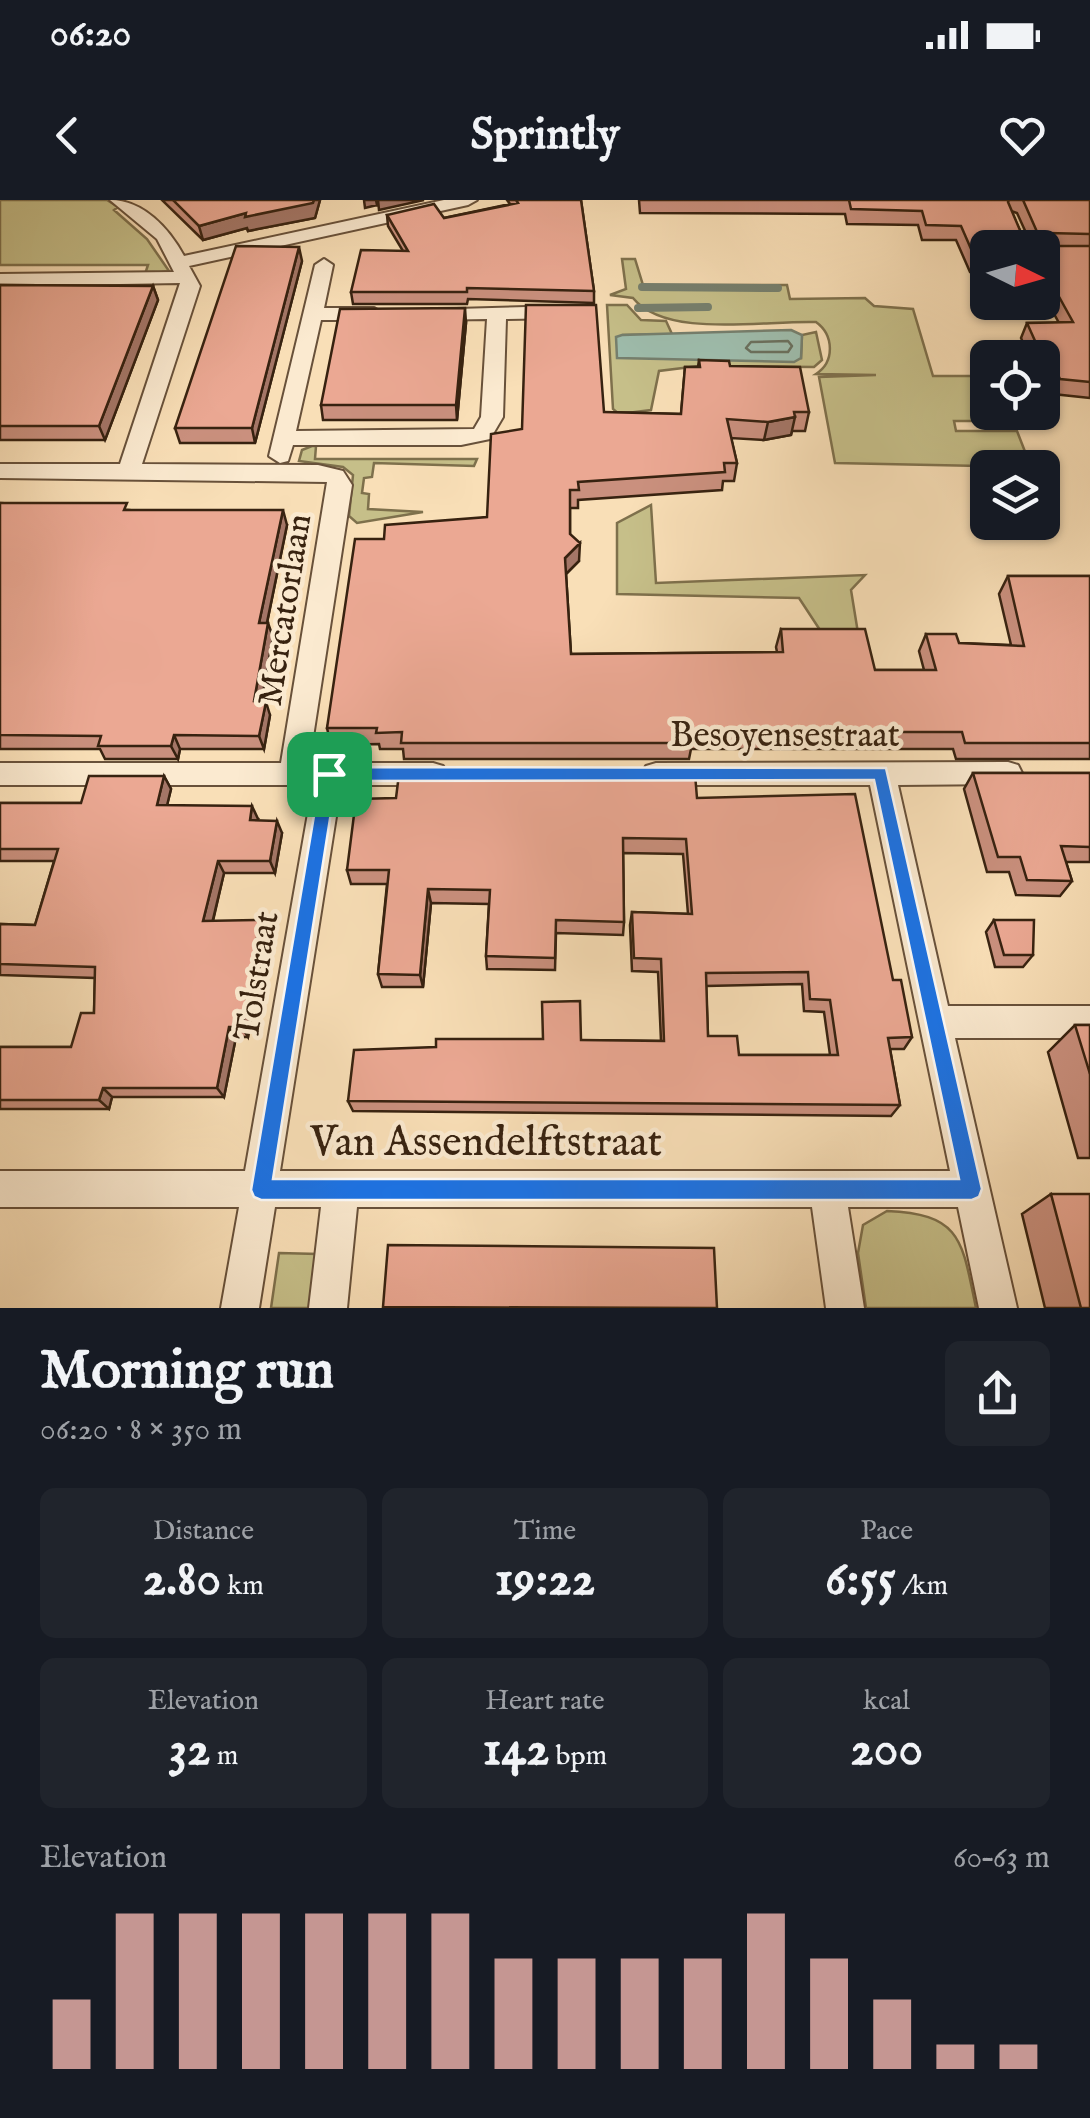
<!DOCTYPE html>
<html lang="en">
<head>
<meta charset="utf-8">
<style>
	:root { --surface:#171b24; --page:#20242c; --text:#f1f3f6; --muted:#9ea1a6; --accent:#c59692 }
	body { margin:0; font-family:"IM FELL English",serif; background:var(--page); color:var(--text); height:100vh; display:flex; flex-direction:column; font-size:38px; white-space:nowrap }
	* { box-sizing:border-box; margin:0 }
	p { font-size:32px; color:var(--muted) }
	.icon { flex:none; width:55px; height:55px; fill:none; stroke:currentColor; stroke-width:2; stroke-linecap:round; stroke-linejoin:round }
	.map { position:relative; height:1108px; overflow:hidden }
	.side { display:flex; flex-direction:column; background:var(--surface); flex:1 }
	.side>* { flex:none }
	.needle { width:65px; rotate:95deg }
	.buttons { position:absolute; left:970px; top:30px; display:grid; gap:20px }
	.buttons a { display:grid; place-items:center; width:90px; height:90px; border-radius:15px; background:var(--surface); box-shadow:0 2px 8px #0004; font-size:50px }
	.pin { position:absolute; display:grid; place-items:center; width:85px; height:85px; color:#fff; margin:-42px; border-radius:20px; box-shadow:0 5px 15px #0006 }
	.round { display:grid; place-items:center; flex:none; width:105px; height:105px; border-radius:15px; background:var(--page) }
	.head { display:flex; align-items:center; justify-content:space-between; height:170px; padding:0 40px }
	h1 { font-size:55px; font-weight:700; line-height:75px }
	.figures { display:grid; grid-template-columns:repeat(3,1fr); gap:15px; height:170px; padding:10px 40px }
	.figures div { display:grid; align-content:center; border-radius:15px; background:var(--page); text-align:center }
	.figures b { font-size:50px; font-weight:700 }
	.figures small { font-size:28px; font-weight:400 }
	.figures p { font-size:28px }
	.chart { height:280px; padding:20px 40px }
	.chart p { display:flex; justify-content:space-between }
	.chart svg { width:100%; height:180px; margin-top:10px; stroke:var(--accent); stroke-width:6 }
	.status { display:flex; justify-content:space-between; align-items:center; height:70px; padding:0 50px; background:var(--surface); direction:ltr }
	.status svg { height:28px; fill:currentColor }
	header { display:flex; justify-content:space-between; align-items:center; height:130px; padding:0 40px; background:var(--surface); font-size:45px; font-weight:700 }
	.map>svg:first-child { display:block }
</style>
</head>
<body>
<div class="status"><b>06:20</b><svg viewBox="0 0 49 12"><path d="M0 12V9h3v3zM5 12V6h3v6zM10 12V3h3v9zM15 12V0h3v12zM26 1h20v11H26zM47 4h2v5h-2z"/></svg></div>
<header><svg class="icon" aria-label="back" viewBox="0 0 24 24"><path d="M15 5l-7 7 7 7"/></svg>Sprintly<svg class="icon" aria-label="heart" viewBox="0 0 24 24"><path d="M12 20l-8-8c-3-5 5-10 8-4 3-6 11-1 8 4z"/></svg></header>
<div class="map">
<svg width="1090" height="1108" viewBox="0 0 1090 1108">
	<rect width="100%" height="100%" fill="#f9dfb7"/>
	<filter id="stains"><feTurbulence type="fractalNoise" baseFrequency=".002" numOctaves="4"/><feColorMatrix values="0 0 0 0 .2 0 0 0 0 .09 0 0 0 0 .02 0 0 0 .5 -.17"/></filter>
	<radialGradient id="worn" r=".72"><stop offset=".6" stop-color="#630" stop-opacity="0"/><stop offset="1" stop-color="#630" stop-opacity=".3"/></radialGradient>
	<path fill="#c6bf89" stroke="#7e704c" stroke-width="2.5" d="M0,0H107L118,7L114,10L147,39L169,71L145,74L148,65H0Z
		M622,59H635L643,85H787L790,99L865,98L874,106L913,109L933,176H971L977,187H987L988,212L1014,213L1017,221H954L956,231H1017L1031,267L835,263L819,177L876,175L816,174C835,162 834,135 816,122C765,120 666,139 633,98L610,95L626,89Z
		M607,105H627L641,120L666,121L672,134L622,135L801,158L802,135L816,132L822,160L814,167L699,166L659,171L651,210L619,214L613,209Z
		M312,246H316L315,259H477L474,266L374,263L372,277L364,278L362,293L369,294L368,309L423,312L357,323L349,316L353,275L343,267L299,261L302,250Z
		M651,305L656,383L865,375L851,390L858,433L820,430L799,398L617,394V323Z
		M887,1011C963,1014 962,1042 976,1108H866L858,1053L863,1025Z
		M279,1053L318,1054L312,1108H271Z"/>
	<path fill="#9ebdad" stroke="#757f6e" stroke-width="2.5" d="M791,130L802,135L801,158L794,162L617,158L616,137L622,135Z"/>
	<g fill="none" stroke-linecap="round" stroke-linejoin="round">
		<path stroke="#6a705e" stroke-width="2.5" d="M788,141L792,146L788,152H751L746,148L751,142Z"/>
		<path stroke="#757f6e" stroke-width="8" d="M642,87L778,88
			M638,108L708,107"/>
		<defs>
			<path id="minor" d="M110,0C143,0 169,28 184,56L444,0H477L468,5L189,66L200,86L142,264L318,265L343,271L352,285L309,563H433L443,566L447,574L443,582L433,585H341L280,971H950L870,585H656L646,582L642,574L646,566L656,563L1008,562L1018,565L1022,573L1018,581L1008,584L898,585L948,806H1090V838H955L1017,1108H979L958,1007H848L864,1108H826L812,1007H357L347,1108H309L321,1007H275L259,1108H221L239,1007H0V971H245L313,585H0V563H281L327,282L0,278V264H120L180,83L0,86V74L174,72L157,39Z
				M324,59L333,65L324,108H374L384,114L374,120H321L296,231L474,229L481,217L487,119L427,120L420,118V110L564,106L574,112L564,118L506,119L503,217L490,239L461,245H293L288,261L280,263L269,256L315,65Z"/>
		</defs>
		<use href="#minor" stroke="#68513a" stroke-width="4"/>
		<use href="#minor" fill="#fbead0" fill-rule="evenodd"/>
	</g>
	<path fill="#ca907e" stroke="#372210" stroke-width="2.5" fill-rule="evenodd" d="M162,0H320L315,18L248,31L247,28L203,40Z
		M507,0H581L594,91V103L468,99L467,104H353L351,92L403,51L388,26L387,15L444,18L510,4Z
		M639,0H1090V198L1053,194L1042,170V158H1030L1021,138L1027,123H1059L1042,92V48H988V72H970L956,40H922L918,25L847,24L845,14L640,13ZM1011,11L1017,13L1027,35H1022Z
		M302,61L255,243H180L175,228Z
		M0,85L153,86L158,100L105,240H0Z
		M466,123L457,220H323L321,205Z
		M699,160L730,166L809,212L805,231H792L791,235L764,240L731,238L737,263L734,281H723L722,290L578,300V308H570V334L579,361L566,374L571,454L777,452L776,447L781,429L875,470H924L919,451L926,434L959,443L1011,445L999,394L1008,376H1090V559H956L953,549H691L689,559H404L403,549H380L379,544L331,545L327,528L384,339L487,317L522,229L604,212L681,214L685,167H698Z
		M0,303L129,310L287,325L267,423L273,437L261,502L270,515L264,549H180L178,559H105L100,549H0Z
		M973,573H1090V662H1066L1072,681L1060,696L1016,695L1009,672H987L964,589Z
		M164,576L171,589L167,605L258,619L257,621L282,633L275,673H224L213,721L265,732L248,837H236L224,897H112L109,909H0V847H71L94,813L95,778L0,775V724L35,725L54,661H0V603H81Z
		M697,598L893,780L912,837L904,849H890L900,905L891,916L353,911L348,901L581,840L661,841L658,772L632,771L630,725L632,712L688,714L683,654L623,653L624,722L623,735L556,733L555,770L487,769L486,756L489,704L431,703L423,787H382L378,774L387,684H351L347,670ZM802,784L804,811L824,812L830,855H739L708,836L706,786Z
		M994,720L1033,755L1023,767H995L986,732Z
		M1075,825H1090V958H1078L1048,852Z
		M1051,994L1090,1108H1045L1022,1014Z"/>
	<path fill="#a47667" stroke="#372210" stroke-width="2.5" d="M314,0H320L315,18L248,31L247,28L203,40L199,26L246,13Z
		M364,0H376L377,5L365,8Z
		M378,0H424L379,10Z
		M299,47L302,61L255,243L252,228Z
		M153,86L158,100L105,240L99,226Z
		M465,108L466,123L457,220L456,205Z
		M795,217L791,235L764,240L768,222Z
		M283,310L287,325L264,437L259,423Z
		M580,343L579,361L564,376L565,358Z
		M268,423L273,437L259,515L254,501Z
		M266,502L270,515L264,549L259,536Z
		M174,535L180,549L178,559L171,546Z
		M164,576L171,589L164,618L157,605Z
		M252,606L258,619L255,633L250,620Z
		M277,621L282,633L275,673L270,661Z
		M218,661L224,673L210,732L203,721Z
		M428,689L431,703L423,787L420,775Z
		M260,720L265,732L248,837L242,827Z
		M229,827L236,837L224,897L217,888Z
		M103,888L112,897L109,909L99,900Z"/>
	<path fill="#eba893" stroke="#372210" stroke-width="2.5" fill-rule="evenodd" d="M173,0H314L313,3L245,17L246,13L199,26Z
		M516,0H581L594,91L467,88V92H351L361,50L408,51L387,15L434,4L444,18L518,3Z
		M849,0H1009L1008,2L1022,35L1038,34L1023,0H1090V34L1048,33L1044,42L1048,46H1090V182L1060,179L1047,152H1040L1027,123L1073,122L1042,66V60L1045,57H1042V48H988V58H975L961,26L926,25L922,11L851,9Z
		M236,46L299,47L252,228H175Z
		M0,85L153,86L99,226H0Z
		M526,105H596L604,212L681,214L685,167H700L699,160L729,161L730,166L800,167L809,212H794L795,217L768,222L727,219L737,263H724L725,272L578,282L579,290H570V334L580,343L565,358L571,454L783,452L781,429H865L875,470H936L926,434H956L959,443L1024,446L1008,376H1090V543H965L962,532H691L692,543H401L402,532L376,533L377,528H327L355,339H384L385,325L487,317L491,234L522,229Z
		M465,108L456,205H321L340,109Z
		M0,303H127L124,310H283L259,423H268L254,501L266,502L259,536L174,535L171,546H98L101,536L0,535Z
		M973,573H1090V647L1061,646L1072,681L1027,680L1020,657H998Z
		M399,574H695L697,598L855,594L893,780H901L912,837L888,838L900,905L348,901L354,850L436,847V839H543L542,802L580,801L581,840L664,841L661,759L634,758L632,712L692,714L686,639L623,638L624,722L556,720L555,758L486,756L490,690L428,689L420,775L378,774L389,670H347L356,599L396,598ZM808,772L810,799L830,800L838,855H739L737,836H708L706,773Z
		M89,576H164L157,605L252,606L250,620L277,621L270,661H218L203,721L260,720L242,827H229L217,888H103L99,900H0V847H71L81,813H94L95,767L0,764V724L35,725L58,649H0V603H81Z
		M994,720H1034L1033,755H1004Z
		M1075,825H1090V874Z
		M1051,994H1090V1108H1081Z
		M388,1045L714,1048L717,1108L383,1107Z"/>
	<path fill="#1a73e8" stroke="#fff" stroke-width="2.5" fill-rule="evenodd" d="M329,567L886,568L982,989L979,997L972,1000H261L254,997L251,990L321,574ZM874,580L959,979H273L336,581Z"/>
	<g text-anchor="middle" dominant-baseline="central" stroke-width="9" stroke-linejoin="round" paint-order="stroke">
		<g font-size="35" fill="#372210" stroke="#fbead0">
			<text transform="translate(286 410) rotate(-81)">Mercatorlaan</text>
			<text x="785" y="536">Besoyensestraat</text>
			<text transform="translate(258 776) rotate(-81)">Tolstraat</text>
		</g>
		<g font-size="42" fill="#372210" stroke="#fbead0">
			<text x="486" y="943">Van Assendelftstraat</text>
		</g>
	</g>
	<rect width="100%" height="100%" filter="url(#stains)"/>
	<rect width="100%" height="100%" fill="url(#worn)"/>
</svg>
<div class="buttons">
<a><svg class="needle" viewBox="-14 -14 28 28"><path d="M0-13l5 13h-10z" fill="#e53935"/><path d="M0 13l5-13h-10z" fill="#9ea1a6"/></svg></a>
<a><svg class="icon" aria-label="locate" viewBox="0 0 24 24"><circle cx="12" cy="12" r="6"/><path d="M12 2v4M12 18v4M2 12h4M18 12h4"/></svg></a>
<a><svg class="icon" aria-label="layers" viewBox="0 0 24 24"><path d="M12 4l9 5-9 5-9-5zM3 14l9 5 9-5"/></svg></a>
</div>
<div class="pin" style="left:329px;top:574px;background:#1e9e55"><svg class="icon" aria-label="arrive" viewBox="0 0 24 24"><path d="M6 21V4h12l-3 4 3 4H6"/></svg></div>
</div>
<section class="side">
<div class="head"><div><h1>Morning run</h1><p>06:20 · 8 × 350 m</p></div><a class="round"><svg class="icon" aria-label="share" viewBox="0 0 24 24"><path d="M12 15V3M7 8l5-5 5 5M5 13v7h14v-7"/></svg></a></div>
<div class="figures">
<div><p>Distance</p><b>2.80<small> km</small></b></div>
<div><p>Time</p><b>19:22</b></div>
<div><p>Pace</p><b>6:55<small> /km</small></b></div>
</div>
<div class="figures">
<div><p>Elevation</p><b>32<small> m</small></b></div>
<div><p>Heart rate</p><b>142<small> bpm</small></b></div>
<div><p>kcal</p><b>200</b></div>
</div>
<div class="chart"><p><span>Elevation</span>60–63 m</p>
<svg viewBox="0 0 160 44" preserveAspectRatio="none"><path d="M5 44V27M15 44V6M25 44V6M35 44V6M45 44V6M55 44V6M65 44V6M75 44V17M85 44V17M95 44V17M105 44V17M115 44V6M125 44V17M135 44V27M145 44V38M155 44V38"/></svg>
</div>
</section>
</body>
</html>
